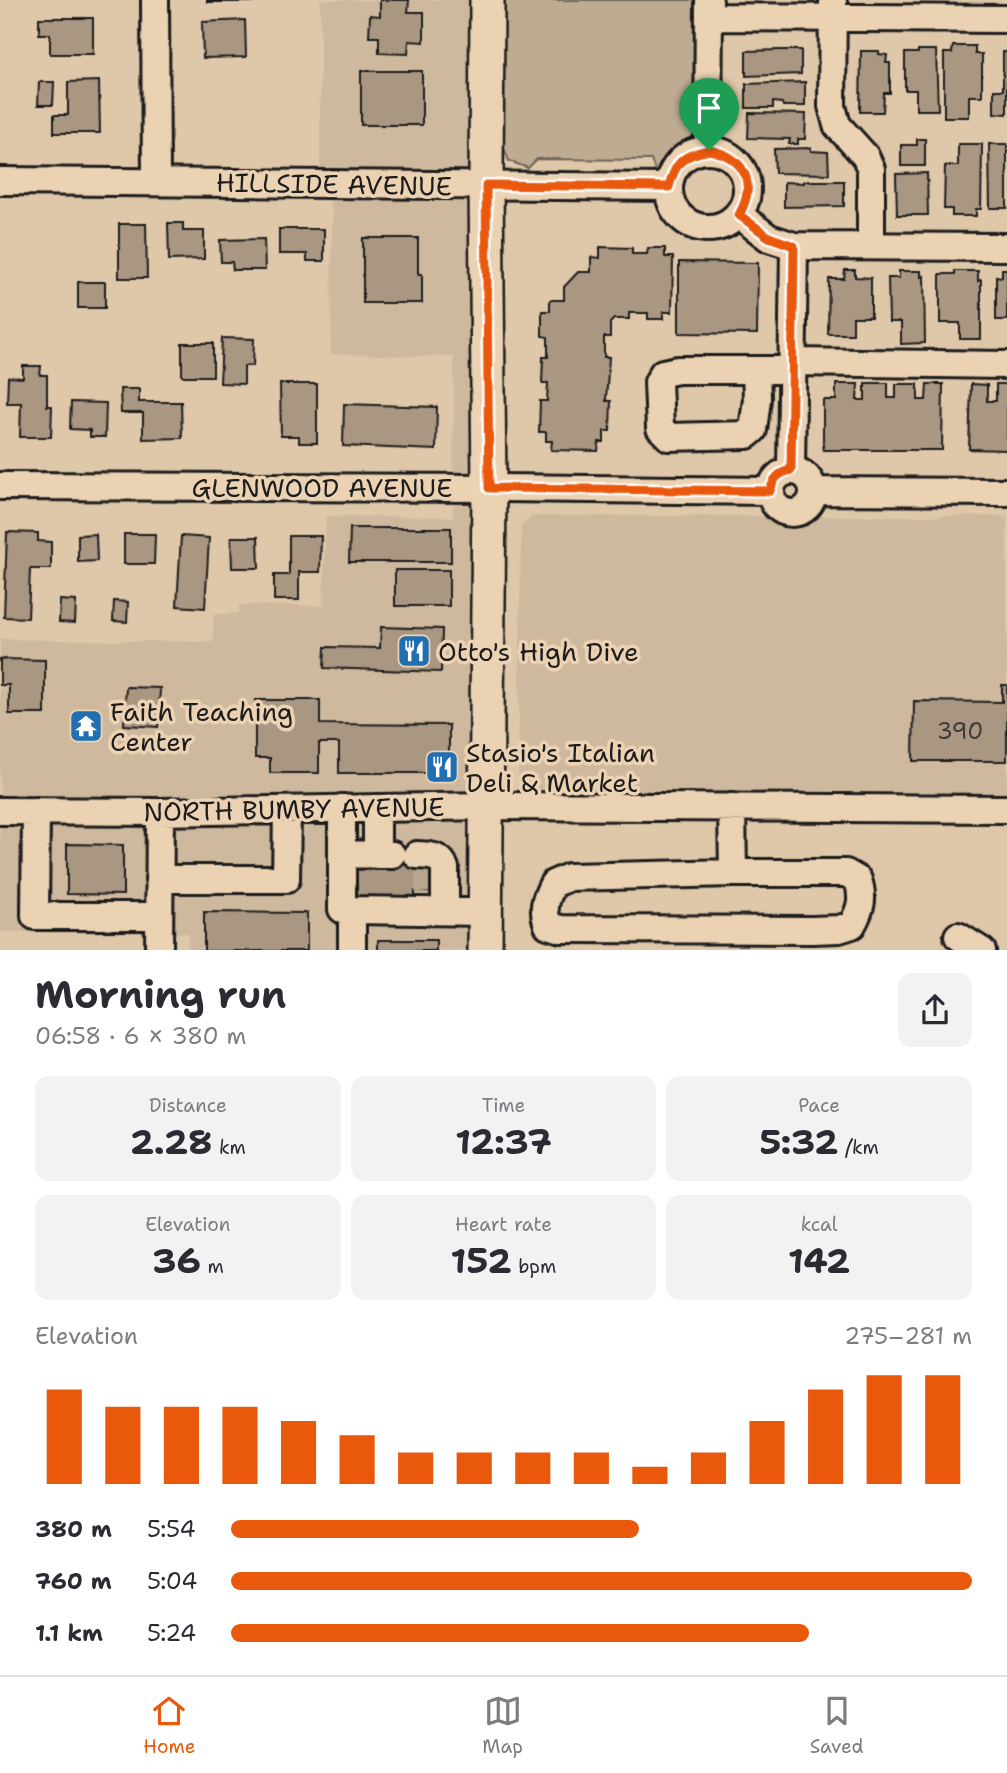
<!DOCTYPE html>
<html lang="en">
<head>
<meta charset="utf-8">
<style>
	:root { --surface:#fff; --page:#f2f2f3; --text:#2b2b33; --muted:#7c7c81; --line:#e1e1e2; --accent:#ea580c }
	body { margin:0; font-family:"Shantell Sans",sans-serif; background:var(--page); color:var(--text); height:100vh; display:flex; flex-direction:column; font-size:26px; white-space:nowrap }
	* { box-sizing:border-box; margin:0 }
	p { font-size:23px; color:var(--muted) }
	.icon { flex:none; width:38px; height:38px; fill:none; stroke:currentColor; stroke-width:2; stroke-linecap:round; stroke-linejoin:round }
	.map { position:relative; height:950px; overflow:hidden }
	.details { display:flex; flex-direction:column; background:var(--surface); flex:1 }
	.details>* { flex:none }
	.pin { position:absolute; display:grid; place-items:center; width:60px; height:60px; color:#fff; margin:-72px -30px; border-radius:50% 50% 50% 0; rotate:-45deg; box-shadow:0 0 7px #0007 }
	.pin .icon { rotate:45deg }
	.round { display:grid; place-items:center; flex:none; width:74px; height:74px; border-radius:14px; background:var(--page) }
	.overview { display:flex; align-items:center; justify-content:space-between; height:119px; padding:0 35px }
	h1 { font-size:38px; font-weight:700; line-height:52px }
	.stats { display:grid; grid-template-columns:repeat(3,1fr); gap:10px; height:119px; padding:7px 35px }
	.stats div { display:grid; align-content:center; border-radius:14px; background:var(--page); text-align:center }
	.stats b { font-size:35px; font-weight:700 }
	.stats small { font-size:19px; font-weight:400 }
	.stats p { font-size:19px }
	.chart { height:196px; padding:14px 35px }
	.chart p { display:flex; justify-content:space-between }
	.chart svg { width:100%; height:126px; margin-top:7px; stroke:var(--accent); stroke-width:6 }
	ul { padding:0 35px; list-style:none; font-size:23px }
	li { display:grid; grid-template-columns:112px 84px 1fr; align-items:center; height:52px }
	li i { height:18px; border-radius:9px; background:var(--accent) }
	.menu { display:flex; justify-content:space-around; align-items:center; height:98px; border-top:2px solid var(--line); background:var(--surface); font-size:19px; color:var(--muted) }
	.menu a { display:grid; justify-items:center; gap:4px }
	.menu .current { color:var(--accent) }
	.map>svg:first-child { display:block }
</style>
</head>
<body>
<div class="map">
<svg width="1007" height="951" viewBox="0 0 1007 951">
	<rect width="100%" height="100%" fill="#dfc7aa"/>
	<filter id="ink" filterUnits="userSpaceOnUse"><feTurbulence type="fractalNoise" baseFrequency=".0143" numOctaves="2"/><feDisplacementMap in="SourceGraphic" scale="14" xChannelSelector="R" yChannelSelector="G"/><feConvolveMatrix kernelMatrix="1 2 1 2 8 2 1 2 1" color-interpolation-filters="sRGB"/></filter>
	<g filter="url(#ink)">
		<path fill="#cfb99e" d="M320,0H486L482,950L188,951V933L0,932V639L213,642V614L239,613V605L323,606L326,516L453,517L454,357L331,354L332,210L320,163Z
			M532,516H1007V808L518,806L521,526Z"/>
		<path fill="#beab92" stroke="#6d6457" stroke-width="2" d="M504,0H701V131C689,156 681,162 656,173L651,160L537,159L528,168L509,161L504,148Z"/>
		<path fill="#a99782" stroke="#1c1c1c" stroke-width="2" d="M207,0H258V2H207Z
			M380,0H409L408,12H424V42L409,41L408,54L379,53V37H369L370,15L380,16Z
			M39,18H93V54H50V34H39Z
			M245,20L246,57L203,58L202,22Z
			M953,46H975V54H982V96H969V117H944V53H952Z
			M781,50H801V74L746,76V51Z
			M918,50H936L938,110H916V90H905V53H918Z
			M861,51H879V54L887,55L886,63H890V93H884L883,112H860Z
			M1003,52H1007V114L994,113V90H1003Z
			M361,71H422V125H361Z
			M99,81L100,133H54V115H68V82Z
			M39,82H54L53,105H38Z
			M805,82V106H783L782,103L773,102V108H746V84Z
			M749,113L806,114L805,139H798V144H789L790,139L748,138Z
			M917,139H925V166H901V145H917Z
			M958,144H982L981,209H976V216H952V209H944L945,166H958Z
			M989,144H1007V208H990Z
			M811,148V151L828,152L829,174L775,173L774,149Z
			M927,173L928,215H897L896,174Z
			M804,181H844V206L784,207V182L804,183Z
			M168,223H183V231H204V259L169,260Z
			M119,224H146L147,278H119Z
			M279,229H324V261H307V254H279Z
			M363,238H418V274H422V303H363Z
			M264,239L265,270H233L232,262H221L220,240Z
			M600,247L632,248V254H647L648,248H665V257H673L672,312H663V319H648V313H629V319H614L610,323V337H604V357H609L606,401H611L610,431H604V442H599L598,451L551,450L552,441H546V432H539L540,401H547L548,383H542L543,357H548V337L542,336V311H550V300H564V287L578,272H591V257L600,258Z
			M679,262L758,263L757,334L679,333Z
			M1002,269H1007V320H996V276L1002,277Z
			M845,270H855V277L871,278V317H853V334H828L829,279H844Z
			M899,271H921V277L924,276L925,343L901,344V322H889L888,278H899Z
			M955,271H978V281L981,280V339H960V323H940V274H955Z
			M78,282H105V308H78Z
			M222,338L254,339L253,366H244V384L220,383Z
			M182,343H213V376H182Z
			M23,366H41L40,375H47V406H52L51,437H20L21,403H7L8,377L23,378Z
			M865,383H888V398H896V384H918V400H926L927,384H943L942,450H823V400H836V384H858L857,400H865Z
			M280,384H317V443H299V436H281Z
			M971,384L987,385V401H996V384H1007V450L969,449Z
			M120,389H139V402H181L182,438L143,439V413H121Z
			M71,402L106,403L105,437H90V430L70,429Z
			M344,404L437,407L436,450L343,446Z
			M350,528H451V562H349Z
			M7,532L38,533V541L51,542V569H30L28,618L4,617Z
			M96,534L97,561L78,562V535Z
			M124,534H155L154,564H124Z
			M181,536L209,538L205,608L177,606Z
			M289,536H321L320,572H299V600H274V575H289Z
			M231,537H258L259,568H232Z
			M395,570H449V606H395Z
			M60,600L76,601L75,623L59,622Z
			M114,601L128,602L127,622L113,621Z
			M381,627L442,629L441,672L324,668L325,647L380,648Z
			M0,659L45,660V714H9V685H0Z
			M1002,685H1007V761H913L914,701L1002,702Z
			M126,687L160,688L158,727L124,725Z
			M255,700H320V724L449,725V773H339V743H319V773H270V758H255Z
			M67,844L123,845V895L67,894Z
			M392,846L417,847V869L437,870L436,892L415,891V902L353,900L354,868L392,869Z
			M204,912L307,913V951H204Z
			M378,940H436V951H378Z"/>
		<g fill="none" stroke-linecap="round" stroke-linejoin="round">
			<path stroke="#b8a58e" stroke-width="26" stroke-dasharray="26 13" stroke-linecap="butt" d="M428,892V870"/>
			<defs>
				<path id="minor" d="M155,0L156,182
					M833,2L832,106L837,125L865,156L871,169V246
					M709,17L1007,19
					M669 189a39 39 0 1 1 78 0a39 39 0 1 1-78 0Z
					M708,150L709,1
					M0,181L669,187
					M739,215L769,238L794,246L1007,247
					M792,362L1007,365
					M756,370L757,399L753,430L747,435L669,437L660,428L658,382L663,373L678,370H792
					M791,470L794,246
					M771 492a21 21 0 1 1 42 0a21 21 0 1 1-42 0Z
					M0,486L489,488L770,491
					M814,491L1007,492
					M732,807L733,873
					M342,808V909L352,910V951
					M0,811L160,812L486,806L1007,809
					M36,811L35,916H159
					M342,854L392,855
					M377,855V808
					M417,855C429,856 441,855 445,868V911
					M733,873H846L858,880C864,898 861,909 852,925L839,929L812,930L561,929L548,925C542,908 545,900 553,884L569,877Z
					M159,879H286L287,810
					M352,910L486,912
					M958,936L982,951
					M159,951L160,812"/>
				<path id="major" d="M485,951L489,488L486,185L487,0"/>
			</defs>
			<use href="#minor" stroke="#1c1c1c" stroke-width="32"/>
			<use href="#major" stroke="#1c1c1c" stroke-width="38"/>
			<use href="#minor" stroke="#ebd2b3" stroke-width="26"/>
			<use href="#major" stroke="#ebd2b3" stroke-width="33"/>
		</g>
	</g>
	<g fill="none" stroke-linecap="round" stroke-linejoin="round" filter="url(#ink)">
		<defs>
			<path id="route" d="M709,150C745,157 757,183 739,215L769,237L794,246L791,470C778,473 774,478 770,491L489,488L486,185L669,187C675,162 683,155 709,150Z"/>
		</defs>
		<use href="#route" stroke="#fff" stroke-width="14"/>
		<use href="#route" stroke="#ea580c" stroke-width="9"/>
	</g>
	<defs>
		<symbol id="restaurant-square" viewBox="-11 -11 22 22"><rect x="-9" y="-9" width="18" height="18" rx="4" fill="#1f6fb2" stroke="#ebd2b3"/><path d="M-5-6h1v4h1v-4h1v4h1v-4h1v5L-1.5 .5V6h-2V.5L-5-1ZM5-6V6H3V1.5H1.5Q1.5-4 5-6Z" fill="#fff"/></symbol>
		<symbol id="temple-square" viewBox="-11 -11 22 22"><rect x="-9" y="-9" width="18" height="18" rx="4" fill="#1f6fb2" stroke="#ebd2b3"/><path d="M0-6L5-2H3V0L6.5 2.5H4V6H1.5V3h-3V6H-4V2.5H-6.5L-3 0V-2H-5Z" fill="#fff"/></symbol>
	</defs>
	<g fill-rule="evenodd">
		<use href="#restaurant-square" x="395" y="632" width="38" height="38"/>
		<use href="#temple-square" x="67" y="707" width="38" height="38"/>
		<use href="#restaurant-square" x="423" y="748" width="38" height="38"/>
	</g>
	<g text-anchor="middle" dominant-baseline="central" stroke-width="7" stroke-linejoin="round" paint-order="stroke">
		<g font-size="23" fill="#3f3b36">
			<text x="960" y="731">390</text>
		</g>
		<g font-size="26" fill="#1c1c1c" stroke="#ebd2b3">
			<text transform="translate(334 184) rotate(1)">HILLSIDE AVENUE</text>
			<text x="322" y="487">GLENWOOD AVENUE</text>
			<text transform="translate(294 809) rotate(-1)">NORTH BUMBY AVENUE</text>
		</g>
		<g font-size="26" fill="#1c1c1c" stroke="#ebd2b3" text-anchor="start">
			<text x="438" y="651">Otto's High Dive</text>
			<text x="110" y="711">Faith Teaching<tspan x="110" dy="30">Center</tspan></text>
			<text x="466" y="752">Stasio's Italian<tspan x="466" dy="30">Deli &amp; Market</tspan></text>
		</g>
	</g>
</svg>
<div class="pin" style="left:709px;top:150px;background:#1e9e55"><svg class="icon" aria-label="arrive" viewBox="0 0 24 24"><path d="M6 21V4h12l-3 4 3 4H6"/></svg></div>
</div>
<section class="details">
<div class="overview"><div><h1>Morning run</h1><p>06:58 · 6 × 380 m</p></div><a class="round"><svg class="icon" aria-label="share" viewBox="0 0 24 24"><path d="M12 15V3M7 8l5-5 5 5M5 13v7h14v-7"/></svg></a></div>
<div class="stats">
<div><p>Distance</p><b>2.28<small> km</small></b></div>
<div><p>Time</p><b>12:37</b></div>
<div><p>Pace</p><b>5:32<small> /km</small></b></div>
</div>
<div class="stats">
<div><p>Elevation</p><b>36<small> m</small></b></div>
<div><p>Heart rate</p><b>152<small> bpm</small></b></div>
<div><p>kcal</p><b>142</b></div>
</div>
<div class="chart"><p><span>Elevation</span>275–281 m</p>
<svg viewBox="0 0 160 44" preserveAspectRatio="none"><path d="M5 44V11M15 44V17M25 44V17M35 44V17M45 44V22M55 44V27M65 44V33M75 44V33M85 44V33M95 44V33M105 44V38M115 44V33M125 44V22M135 44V11M145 44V6M155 44V6"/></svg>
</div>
<ul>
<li><b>380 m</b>5:54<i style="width:55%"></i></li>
<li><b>760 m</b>5:04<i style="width:100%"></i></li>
<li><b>1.1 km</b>5:24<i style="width:78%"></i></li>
</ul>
</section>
<nav class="menu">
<a class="current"><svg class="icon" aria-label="home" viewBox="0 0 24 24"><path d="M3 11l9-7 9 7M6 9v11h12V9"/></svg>Home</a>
<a><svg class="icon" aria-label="map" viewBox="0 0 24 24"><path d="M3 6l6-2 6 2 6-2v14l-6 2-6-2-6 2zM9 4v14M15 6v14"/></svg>Map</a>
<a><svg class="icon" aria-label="saved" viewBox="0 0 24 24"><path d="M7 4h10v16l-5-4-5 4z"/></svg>Saved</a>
</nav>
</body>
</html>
